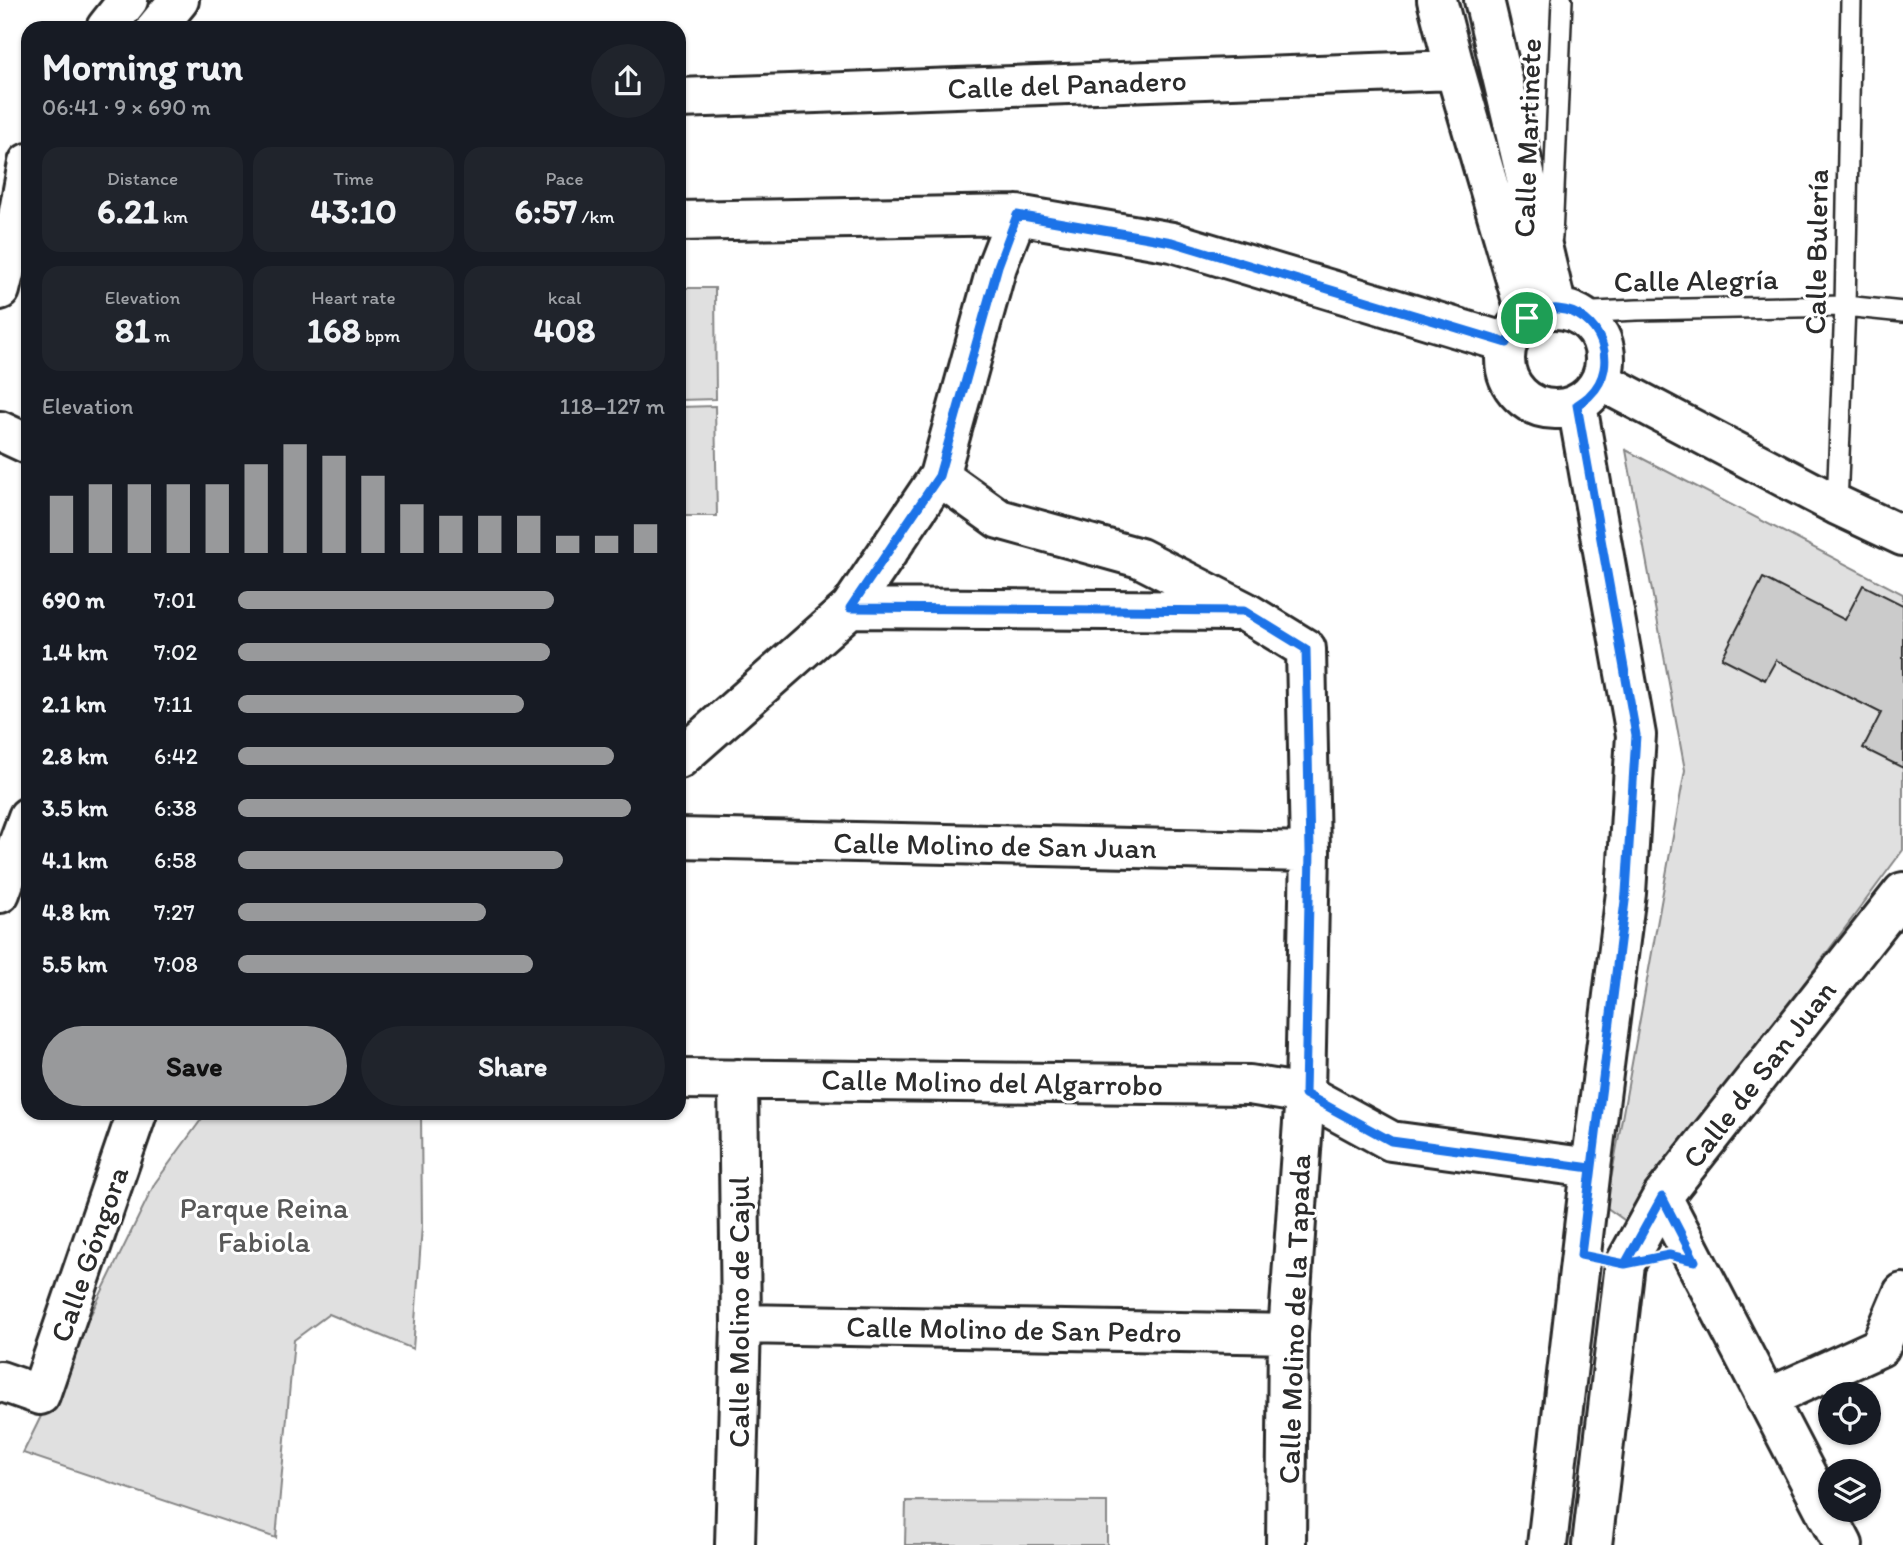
<!DOCTYPE html>
<html lang="en">
<head>
<meta charset="utf-8">
<style>
	:root { --surface:#171b24; --page:#20242c; --text:#f1f3f6; --muted:#9ea1a6; --accent:#98999b }
	body { margin:0; font-family:Itim,sans-serif; background:var(--page); color:var(--text); height:100vh; display:flex; flex-direction:column; font-size:26px; white-space:nowrap }
	* { box-sizing:border-box; margin:0 }
	p { font-size:23px; color:var(--muted) }
	.icon { flex:none; width:38px; height:38px; fill:none; stroke:currentColor; stroke-width:2; stroke-linecap:round; stroke-linejoin:round }
	.map { position:relative; flex:1; overflow:hidden }
	.details { position:absolute; left:21px; top:21px; width:665px; height:1099px; display:flex; flex-direction:column; background:var(--surface); border-radius:21px; box-shadow:0 2px 5px #0004 }
	.details>* { flex:none }
	.controls { position:absolute; left:1818px; top:1382px; display:grid; gap:14px }
	.controls a { display:grid; place-items:center; width:63px; height:63px; border-radius:50%; background:var(--surface); box-shadow:0 2px 5px #0004; font-size:35px }
	.pin { position:absolute; display:grid; place-items:center; width:60px; height:60px; color:#fff; margin:-30px; border:4px solid #fff; border-radius:50%; box-shadow:0 2px 7px #0007 }
	.round { display:grid; place-items:center; flex:none; width:74px; height:74px; border-radius:37px; background:var(--page) }
	.overview { display:flex; align-items:center; justify-content:space-between; height:119px; padding:0 21px }
	h1 { font-size:38px; font-weight:800; line-height:52px }
	.metrics { display:grid; grid-template-columns:repeat(3,1fr); gap:10px; height:119px; padding:7px 21px }
	.metrics div { display:grid; align-content:center; border-radius:18px; background:var(--page); text-align:center }
	.metrics b { font-size:35px; font-weight:800 }
	.metrics small { font-size:19px; font-weight:400 }
	.metrics p { font-size:19px }
	.chart { height:196px; padding:14px 21px }
	.chart p { display:flex; justify-content:space-between }
	.chart svg { width:100%; height:126px; margin-top:7px; stroke:var(--accent); stroke-width:6 }
	.button { display:flex; gap:14px; margin-top:auto; padding:14px 21px }
	.button a { flex:1; height:80px; border-radius:42px; background:var(--accent); color:#111; font-size:28px; font-weight:800; line-height:80px; text-align:center }
	.button a+a { background:var(--page); color:var(--text) }
	ul { padding:0 21px; list-style:none; font-size:23px }
	li { display:grid; grid-template-columns:112px 84px 1fr; align-items:center; height:52px }
	li i { height:18px; border-radius:9px; background:var(--accent) }
	.map>svg:first-child { display:block }
</style>
</head>
<body>
<div class="map">
<svg width="1903" height="1545" viewBox="0 0 1903 1545">
	<rect width="100%" height="100%" fill="#fff"/>
	<filter id="ink" filterUnits="userSpaceOnUse"><feTurbulence type="fractalNoise" baseFrequency=".0143" numOctaves="2"/><feDisplacementMap in="SourceGraphic" scale="14" xChannelSelector="R" yChannelSelector="G"/><feConvolveMatrix kernelMatrix="1 2 1 2 8 2 1 2 1" color-interpolation-filters="sRGB"/></filter>
	<g filter="url(#ink)">
		<path fill="#e0e0e0" stroke="#868686" stroke-width="2" d="M679,288H715L716,399L679,400Z
			M715,406L717,516H679V407Z
			M1626,450L1903,594V850L1627,1222L1606,1207L1685,770Z
			M206,1113H421L422,1226L413,1349L329,1314L294,1340L276,1538L23,1453L155,1183Z
			M906,1501L1107,1502V1545H905Z"/>
		<path fill="#cbcbcb" stroke="#2b2b2b" stroke-width="2" d="M1763,578L1845,620L1863,585L1903,605V768L1863,748L1881,713L1776,660L1765,680L1722,658Z"/>
		<g fill="none" stroke-linecap="round" stroke-linejoin="round">
			<defs>
				<path id="service" d="M1552,237L1562,0
					M1574,313L1637,310L1845,306L1903,312
					M1837,505L1845,306L1851,0"/>
				<path id="minor" d="M1437,0L1455,70L1527,318
					M1484,0L1557,309
					M106,28L128,0
					M156,28L179,0
					M679,98L1455,70
					M679,221L1017,215L1172,242L1507,343
					M0,290L17,222L28,163
					M1505 359a50 50 0 1 1 100 0a50 50 0 1 1-100 0Z
					M1601,381L1837,505L1903,536
					M0,431L28,444
					M939,476L999,519L1140,558L1244,611L1306,649L1310,852L1305,1094L1391,1141L1591,1168
					M850,608L1235,611
					M679,759L850,608L939,476L997,266L1017,215
					M679,838L1310,852
					M0,893L28,817
					M679,1079L1249,1085L1305,1094L1288,1334L1286,1545
					M1662,1197L1843,1545
					M741,1324L1288,1334
					M0,1381L40,1395L137,1113
					M1766,1399L1880,1347L1903,1293
					M735,1545L741,1324L738,1079
					M1547,1545L1591,1168L1626,893L1636,735L1577,405
					M1592,1545L1625,1264L1662,1197L1903,892"/>
			</defs>
			<use href="#service" stroke="#2b2b2b" stroke-width="24"/>
			<use href="#minor" stroke="#2b2b2b" stroke-width="44"/>
			<use href="#service" stroke="#fff" stroke-width="19"/>
			<use href="#minor" stroke="#fff" stroke-width="38"/>
		</g>
	</g>
	<g fill="none" stroke-linecap="round" stroke-linejoin="round" filter="url(#ink)">
		<defs>
			<path id="route" d="M1527,318L1515,329L1507,343L1172,242L1017,215L998,266L939,476L850,608L1244,611L1306,649L1310,852L1305,1094L1391,1141L1591,1168L1581,1255L1625,1264L1662,1197L1695,1261L1669,1255L1625,1264L1581,1255L1626,893L1636,735L1577,405C1581,402 1587,399 1590,395C1621,365 1600,312 1558,309C1547,308 1537,313 1527,318"/>
		</defs>
		<use href="#route" stroke="#fff" stroke-width="14"/>
		<use href="#route" stroke="#1a73e8" stroke-width="9"/>
	</g>
	<g text-anchor="middle" dominant-baseline="central" stroke-width="6" stroke-linejoin="round" paint-order="stroke">
		<g font-size="30" fill="#2b2b2b" stroke="#fff">
			<text transform="translate(1067 84) rotate(-2)">Calle del Panadero</text>
			<text transform="translate(1527 138) rotate(-88)">Calle Martinete</text>
			<text transform="translate(1816 252) rotate(-89)">Calle Bulería</text>
			<text transform="translate(1696 280) rotate(-1)">Calle Alegría</text>
			<text transform="translate(995 845) rotate(1)">Calle Molino de San Juan</text>
			<text transform="translate(1759 1074) rotate(-52)">Calle de San Juan</text>
			<text transform="translate(992 1082) rotate(1)">Calle Molino del Algarrobo</text>
			<text transform="translate(89 1254) rotate(-71)">Calle Góngora</text>
			<text transform="translate(738 1312) rotate(-90)">Calle Molino de Cajul</text>
			<text transform="translate(1294 1319) rotate(-88)">Calle Molino de la Tapada</text>
			<text transform="translate(1014 1329) rotate(1)">Calle Molino de San Pedro</text>
		</g>
		<g font-size="30" fill="#585858" stroke="#fff">
			<text x="264" y="1207">Parque Reina<tspan x="264" dy="34">Fabiola</tspan></text>
		</g>
	</g>
</svg>
<div class="controls">
<a><svg class="icon" aria-label="locate" viewBox="0 0 24 24"><circle cx="12" cy="12" r="6"/><path d="M12 2v4M12 18v4M2 12h4M18 12h4"/></svg></a>
<a><svg class="icon" aria-label="layers" viewBox="0 0 24 24"><path d="M12 4l9 5-9 5-9-5zM3 14l9 5 9-5"/></svg></a>
</div>
<div class="pin" style="left:1527px;top:318px;background:#1e9e55"><svg class="icon" aria-label="arrive" viewBox="0 0 24 24"><path d="M6 21V4h12l-3 4 3 4H6"/></svg></div>
<section class="details">
<div class="overview"><div><h1>Morning run</h1><p>06:41 · 9 × 690 m</p></div><a class="round"><svg class="icon" aria-label="share" viewBox="0 0 24 24"><path d="M12 15V3M7 8l5-5 5 5M5 13v7h14v-7"/></svg></a></div>
<div class="metrics">
<div><p>Distance</p><b>6.21<small> km</small></b></div>
<div><p>Time</p><b>43:10</b></div>
<div><p>Pace</p><b>6:57<small> /km</small></b></div>
</div>
<div class="metrics">
<div><p>Elevation</p><b>81<small> m</small></b></div>
<div><p>Heart rate</p><b>168<small> bpm</small></b></div>
<div><p>kcal</p><b>408</b></div>
</div>
<div class="chart"><p><span>Elevation</span>118–127 m</p>
<svg viewBox="0 0 160 44" preserveAspectRatio="none"><path d="M5 44V24M15 44V20M25 44V20M35 44V20M45 44V20M55 44V13M65 44V6M75 44V10M85 44V17M95 44V27M105 44V31M115 44V31M125 44V31M135 44V38M145 44V38M155 44V34"/></svg>
</div>
<ul>
<li><b>690 m</b>7:01<i style="width:74%"></i></li>
<li><b>1.4 km</b>7:02<i style="width:73%"></i></li>
<li><b>2.1 km</b>7:11<i style="width:67%"></i></li>
<li><b>2.8 km</b>6:42<i style="width:88%"></i></li>
<li><b>3.5 km</b>6:38<i style="width:92%"></i></li>
<li><b>4.1 km</b>6:58<i style="width:76%"></i></li>
<li><b>4.8 km</b>7:27<i style="width:58%"></i></li>
<li><b>5.5 km</b>7:08<i style="width:69%"></i></li>
</ul>
<div class="button"><a>Save</a><a>Share</a></div>
</section>
</div>
</body>
</html>
